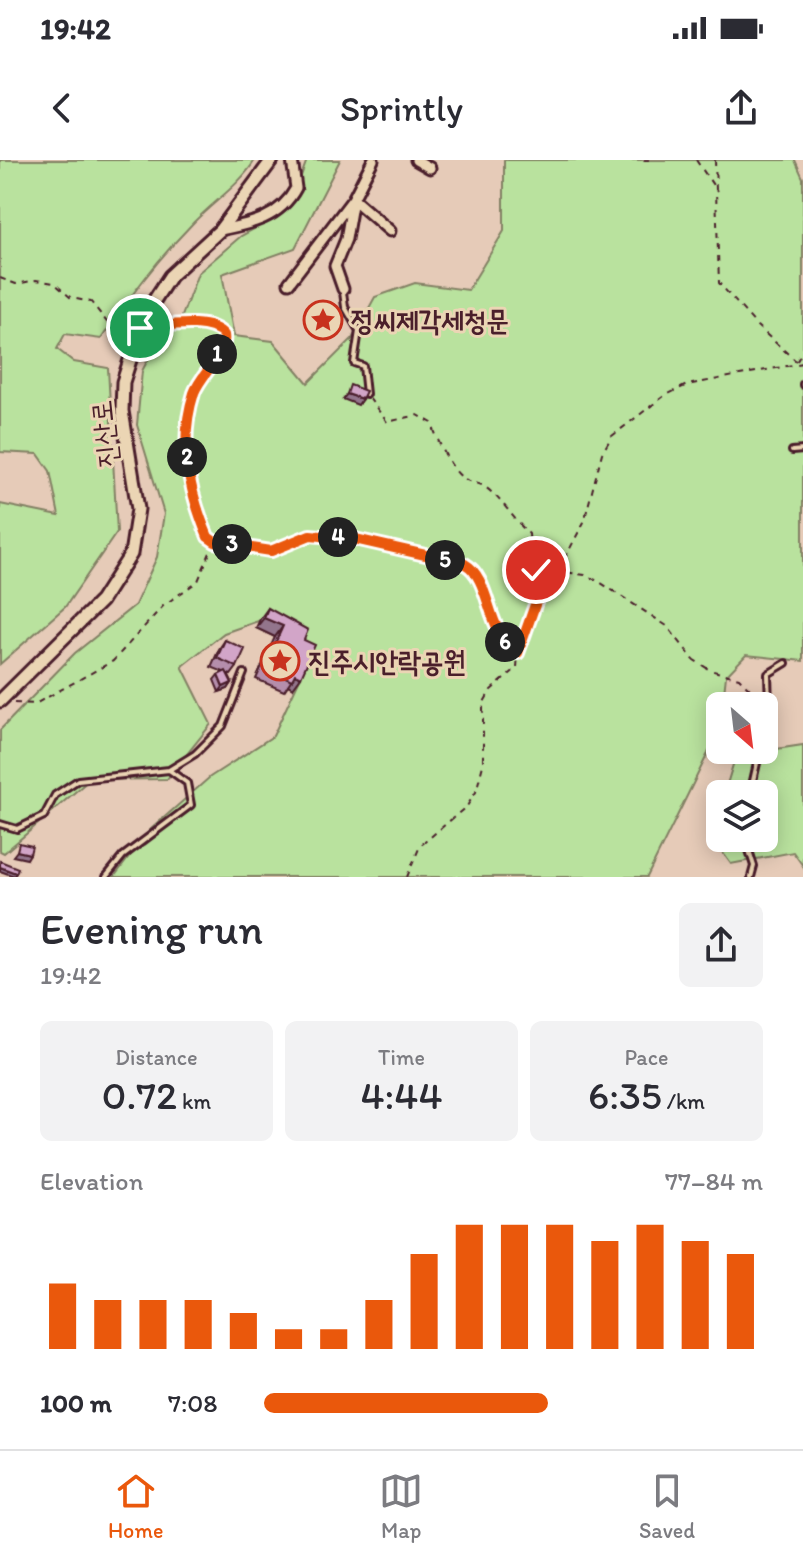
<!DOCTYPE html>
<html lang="en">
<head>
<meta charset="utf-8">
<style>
	:root { --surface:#fff; --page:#f2f2f3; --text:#2b2b33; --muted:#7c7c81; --line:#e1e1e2; --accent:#ea580c }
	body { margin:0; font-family:Itim,"Poor Story",sans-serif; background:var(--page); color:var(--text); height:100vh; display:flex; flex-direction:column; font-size:30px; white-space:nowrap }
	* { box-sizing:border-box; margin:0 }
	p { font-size:26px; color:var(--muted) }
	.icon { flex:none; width:44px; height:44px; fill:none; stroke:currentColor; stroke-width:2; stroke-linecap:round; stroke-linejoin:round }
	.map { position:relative; height:717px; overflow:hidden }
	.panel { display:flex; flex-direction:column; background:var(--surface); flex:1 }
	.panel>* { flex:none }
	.needle { width:52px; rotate:152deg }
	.buttons { position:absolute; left:706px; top:532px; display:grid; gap:16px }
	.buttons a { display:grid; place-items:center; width:72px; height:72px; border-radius:12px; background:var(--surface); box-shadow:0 4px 20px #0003; font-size:40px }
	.pin { position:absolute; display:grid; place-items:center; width:68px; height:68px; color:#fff; margin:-34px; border:4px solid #fff; border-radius:50%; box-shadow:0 2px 8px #0007 }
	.km { position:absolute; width:40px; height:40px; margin:-20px; border-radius:50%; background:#222; color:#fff; font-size:22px; line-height:40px; text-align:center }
	.round { display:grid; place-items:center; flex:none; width:84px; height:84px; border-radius:12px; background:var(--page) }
	.overview { display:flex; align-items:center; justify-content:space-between; height:136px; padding:0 40px }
	h1 { font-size:44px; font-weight:600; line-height:60px }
	.metrics { display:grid; grid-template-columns:repeat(3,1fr); gap:12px; height:136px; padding:8px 40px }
	.metrics div { display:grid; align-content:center; border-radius:12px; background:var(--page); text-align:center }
	.metrics b { font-size:40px; font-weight:600 }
	.metrics small { font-size:22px; font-weight:400 }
	.metrics p { font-size:22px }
	.chart { height:224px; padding:16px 40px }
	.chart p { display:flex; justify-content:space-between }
	.chart svg { width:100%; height:144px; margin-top:8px; stroke:var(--accent); stroke-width:6 }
	ul { padding:0 40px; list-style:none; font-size:26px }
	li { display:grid; grid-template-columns:128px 96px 1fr; align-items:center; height:60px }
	li i { height:20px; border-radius:10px; background:var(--accent) }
	.status { display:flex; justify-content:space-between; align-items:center; height:56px; padding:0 40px; background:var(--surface); direction:ltr }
	.status svg { height:22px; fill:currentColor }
	header { display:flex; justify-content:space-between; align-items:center; height:104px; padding:0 40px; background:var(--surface); font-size:36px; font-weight:600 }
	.dock { display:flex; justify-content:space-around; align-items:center; height:112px; border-top:2px solid var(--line); background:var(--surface); font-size:22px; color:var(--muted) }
	.dock a { display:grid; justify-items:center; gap:4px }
	.dock .active { color:var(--accent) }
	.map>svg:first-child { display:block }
</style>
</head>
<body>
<div class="status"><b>19:42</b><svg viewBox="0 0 49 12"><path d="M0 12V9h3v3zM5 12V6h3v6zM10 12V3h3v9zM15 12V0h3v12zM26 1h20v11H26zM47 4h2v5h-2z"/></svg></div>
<header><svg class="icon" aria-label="back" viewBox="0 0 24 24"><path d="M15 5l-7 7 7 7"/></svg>Sprintly<svg class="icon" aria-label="share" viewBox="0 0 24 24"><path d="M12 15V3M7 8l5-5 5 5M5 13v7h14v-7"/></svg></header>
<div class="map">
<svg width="803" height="717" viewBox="0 0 803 717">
	<rect width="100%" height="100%" fill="#e6cbb8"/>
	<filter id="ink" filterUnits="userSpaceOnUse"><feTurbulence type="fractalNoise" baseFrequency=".0125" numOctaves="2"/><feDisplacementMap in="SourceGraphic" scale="16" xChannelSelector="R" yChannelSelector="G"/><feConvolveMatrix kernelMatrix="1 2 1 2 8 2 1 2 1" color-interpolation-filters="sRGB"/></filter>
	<g filter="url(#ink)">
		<path fill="#b9e29e" stroke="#828064" stroke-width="2" d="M0,0H255C240,25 214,41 194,62C156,101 132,134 101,179L65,174L57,189L74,202L108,208L117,372L65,447L0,504V344L59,356L50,311L38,294L0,292Z
			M307,0H340L295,88L222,114L234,176L273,181L308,223L352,179L375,137L415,123L468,130L504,71V0H795L803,18V501L746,495L726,516L720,569L647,717H114L150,670L210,617L273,576L312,493L258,461L224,473L182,506L211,564L167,619L89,620L4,693L0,691V570L75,493L135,445L157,397L164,354L137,265L142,211L160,177L181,159L198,113L241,76L274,58L295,32Z
			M803,585V706L793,692L731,704L710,675L720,645V678H764V634H724L736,595Z"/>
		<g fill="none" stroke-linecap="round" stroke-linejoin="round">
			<defs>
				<path id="service" d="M343,132L345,147L359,171L354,203L363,206L366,234
					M803,224V225
					M792,291L803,290
					M764,565L769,547L768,514L786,503
					M750,634L760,590
					M0,664L17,669L44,656L55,635L78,620L169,610L195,594L223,566L244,513
					M745,678L754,706L751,717
					M106,717L123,696L191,645L187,623L169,610"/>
				<path id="minor" d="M416,0L430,8
					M220,70C251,64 280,58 296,28L292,0
					M289,123L353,39L373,0
					M343,129L335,106L346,79L353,39L390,71"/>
				<path id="tertiary" d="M0,541L101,441L131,394L138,349L122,251L123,222L144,156L170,116L220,70L272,0"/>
			</defs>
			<use href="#service" stroke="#4a1f2b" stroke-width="10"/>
			<use href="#minor" stroke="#4a1f2b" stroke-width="15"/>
			<use href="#tertiary" stroke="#4a1f2b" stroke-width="17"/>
			<path stroke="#4a1f2b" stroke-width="2" stroke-dasharray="6 6" stroke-linecap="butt" d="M644,0H649
				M696,0L717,31
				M715,0L719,123L757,166L796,201
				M0,118L16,124L36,120L54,123L71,138L91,142L126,186
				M149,168L217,167L226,179L194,233L187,287L189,329L208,377L215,382L271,391L310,375L355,379L465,404C492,418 485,473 517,492
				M797,201L803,190
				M369,238L387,262L418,255L432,263C435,276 451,310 462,317C469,323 478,322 485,327C502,339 514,360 529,374L531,407L585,415L598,421L667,466L694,500L710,510L739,518L763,542
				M14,543L35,544L113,501L164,445L198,421L214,383
				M407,717L420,686L467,646L476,632L483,605V544L491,530L517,508L518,493L536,442L558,411L584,362L602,293L612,276L664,236L687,225L803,203"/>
			<use href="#service" stroke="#ebd5b4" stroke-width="4"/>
			<use href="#minor" stroke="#ebd5b4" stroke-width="9"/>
			<use href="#tertiary" stroke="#ebd5b4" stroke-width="11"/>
		</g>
		<path fill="#b58eac" stroke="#4a1f2b" stroke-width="2" d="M268,448L304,480L293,528L288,525L284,531L256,519L275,477L256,468L260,459Z
			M225,480L237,507L231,515L228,514L232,523L228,529L219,532L214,520L218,515L224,512L211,507L219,489Z"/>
		<path fill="#93748c" stroke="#4a1f2b" stroke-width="2" d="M347,234L362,239L358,245L343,239Z
			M264,458L283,466L275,477L256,468Z
			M295,514L301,517L293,528L288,525Z
			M232,523L228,529L219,532L223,527Z
			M17,691L30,694L27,699L13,696Z
			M0,707L16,713L14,716L0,711Z"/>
		<path fill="#d2a5c8" stroke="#4a1f2b" stroke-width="2" d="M350,225L366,231L362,239L347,234Z
			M268,448L308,470L304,480L315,485L301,517L295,514L292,520L264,508L283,466L264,458Z
			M225,480L245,489L237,507L217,498Z
			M226,511L232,523L223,527L218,515Z
			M19,683L32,686L30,694L17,691Z
			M0,701L18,708L16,713L0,707Z"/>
	</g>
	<g fill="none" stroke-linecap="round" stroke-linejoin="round" filter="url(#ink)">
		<defs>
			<path id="route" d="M140,168C162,167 208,156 224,175C228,193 200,215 194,233C178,283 189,331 208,377L215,382L271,391L310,375L355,379L465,404C492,419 485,473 518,493L536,442L558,411L536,410"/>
		</defs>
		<use href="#route" stroke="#fff" stroke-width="16"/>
		<use href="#route" stroke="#ea580c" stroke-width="10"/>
	</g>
	<defs>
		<symbol id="sight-ring" viewBox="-11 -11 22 22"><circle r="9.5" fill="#ebd5b4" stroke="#c8321e" stroke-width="1.5"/><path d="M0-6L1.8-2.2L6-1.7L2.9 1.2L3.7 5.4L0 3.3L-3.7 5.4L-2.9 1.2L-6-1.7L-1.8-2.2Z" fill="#c8321e"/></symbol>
	</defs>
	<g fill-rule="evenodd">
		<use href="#sight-ring" x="301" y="138" width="44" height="44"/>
		<use href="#sight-ring" x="258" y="479" width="44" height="44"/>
	</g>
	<g text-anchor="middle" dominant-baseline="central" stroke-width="6" stroke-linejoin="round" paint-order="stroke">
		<g font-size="28" font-weight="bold" fill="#4a1f2b" stroke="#ebd5b4" text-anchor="start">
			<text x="351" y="160">정씨제각세청문</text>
			<text x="308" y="501">진주시안락공원</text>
		</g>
		<g font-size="28" fill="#4a1f2b" stroke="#ebd5b4">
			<text transform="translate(104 274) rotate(-96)">진산로</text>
		</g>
	</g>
</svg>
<div class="buttons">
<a><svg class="needle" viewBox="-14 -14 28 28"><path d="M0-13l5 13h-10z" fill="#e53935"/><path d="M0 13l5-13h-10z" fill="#7c7c81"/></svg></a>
<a><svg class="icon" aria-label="layers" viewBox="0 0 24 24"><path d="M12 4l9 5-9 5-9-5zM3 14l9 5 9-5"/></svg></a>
</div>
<div class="pin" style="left:140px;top:168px;background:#1e9e55"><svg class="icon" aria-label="arrive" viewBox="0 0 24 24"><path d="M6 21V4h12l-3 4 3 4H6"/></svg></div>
<div class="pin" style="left:536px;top:410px;background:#d93025"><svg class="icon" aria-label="check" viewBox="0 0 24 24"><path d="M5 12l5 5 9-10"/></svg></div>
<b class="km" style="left:217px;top:194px">1</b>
<b class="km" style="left:187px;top:297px">2</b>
<b class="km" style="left:232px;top:384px">3</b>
<b class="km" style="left:338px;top:377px">4</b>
<b class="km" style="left:445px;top:400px">5</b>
<b class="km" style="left:505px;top:482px">6</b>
</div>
<section class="panel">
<div class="overview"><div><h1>Evening run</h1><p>19:42</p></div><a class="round"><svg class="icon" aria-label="share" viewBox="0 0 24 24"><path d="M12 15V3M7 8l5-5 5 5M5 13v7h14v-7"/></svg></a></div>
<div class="metrics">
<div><p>Distance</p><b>0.72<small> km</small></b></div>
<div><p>Time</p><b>4:44</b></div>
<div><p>Pace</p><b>6:35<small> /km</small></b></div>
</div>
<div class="chart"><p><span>Elevation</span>77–84 m</p>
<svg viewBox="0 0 160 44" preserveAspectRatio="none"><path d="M5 44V24M15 44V29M25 44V29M35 44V29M45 44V33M55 44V38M65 44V38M75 44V29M85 44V15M95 44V6M105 44V6M115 44V6M125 44V11M135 44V6M145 44V11M155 44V15"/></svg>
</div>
<ul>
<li><b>100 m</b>7:08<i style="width:57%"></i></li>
</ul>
</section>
<nav class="dock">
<a class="active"><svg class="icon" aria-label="home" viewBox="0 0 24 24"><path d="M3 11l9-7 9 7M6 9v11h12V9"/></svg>Home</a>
<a><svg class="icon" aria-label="map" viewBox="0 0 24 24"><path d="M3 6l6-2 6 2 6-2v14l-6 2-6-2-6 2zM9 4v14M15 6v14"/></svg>Map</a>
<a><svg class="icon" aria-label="saved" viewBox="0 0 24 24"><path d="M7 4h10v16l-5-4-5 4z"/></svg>Saved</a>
</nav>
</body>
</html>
